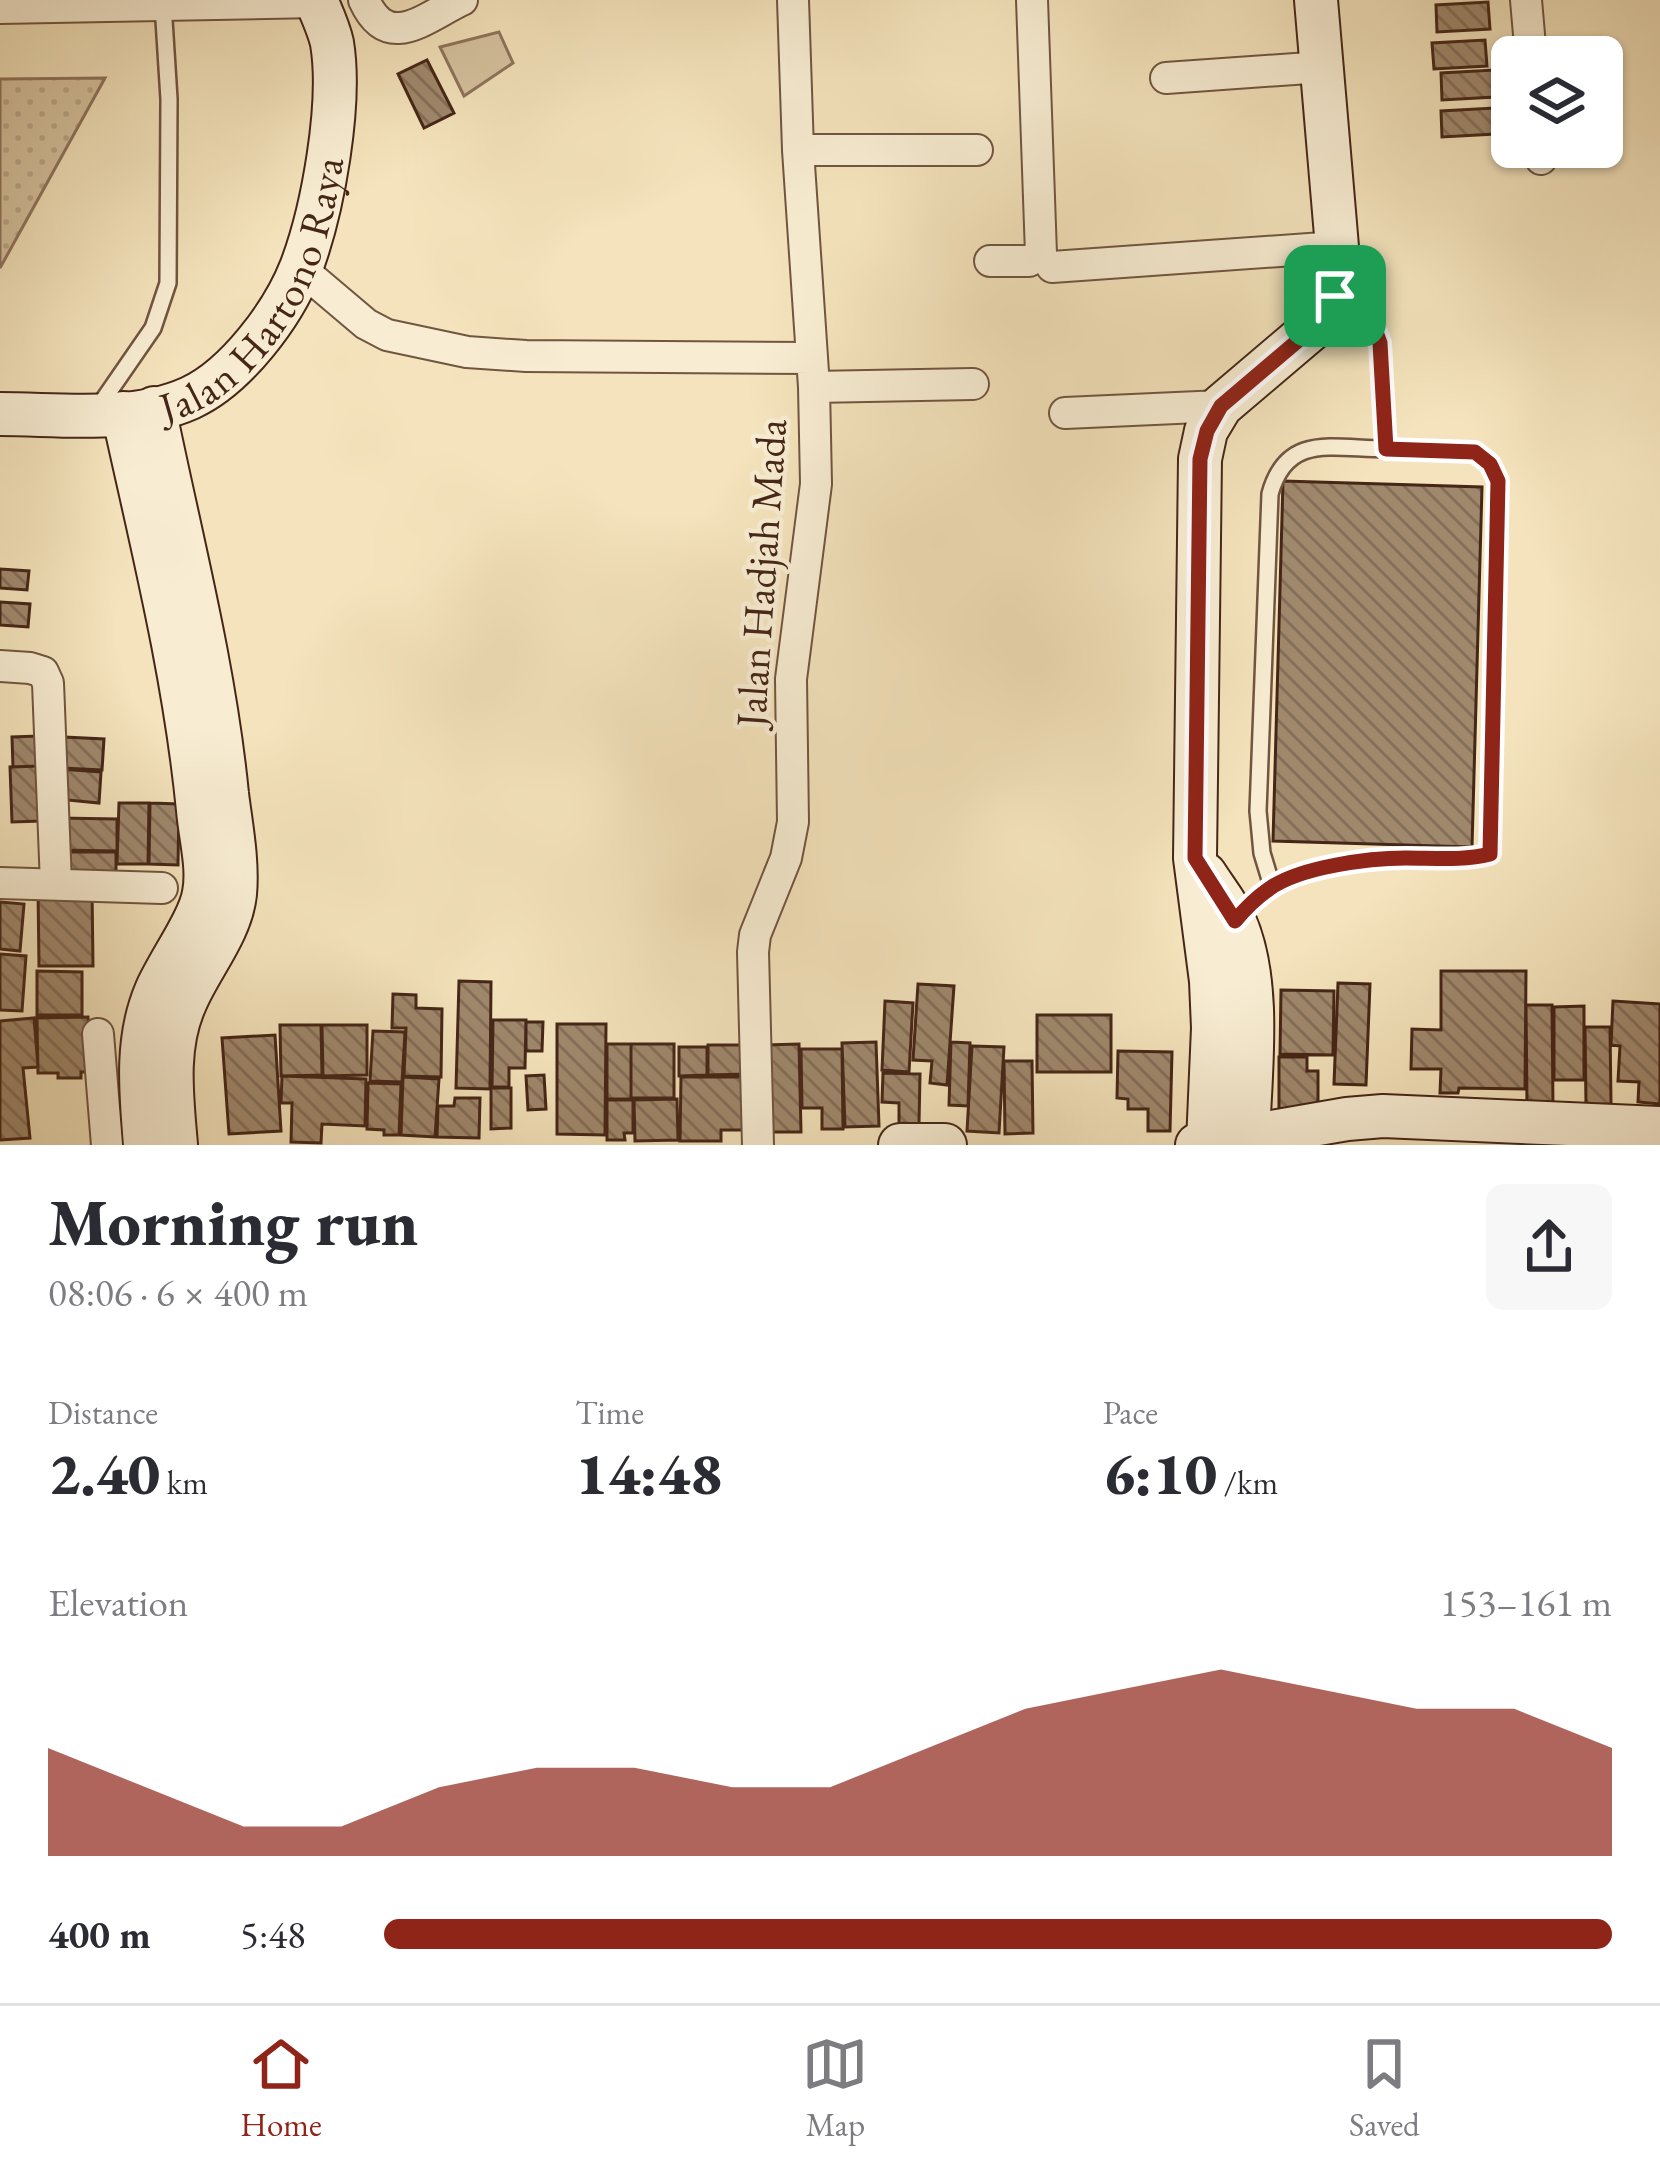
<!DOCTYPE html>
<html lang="en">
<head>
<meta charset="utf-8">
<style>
	:root { --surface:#fff; --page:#f7f7f7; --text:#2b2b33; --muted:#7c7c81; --line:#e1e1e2; --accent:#8f2418 }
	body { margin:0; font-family:"EB Garamond",serif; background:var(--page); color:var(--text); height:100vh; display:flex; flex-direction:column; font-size:45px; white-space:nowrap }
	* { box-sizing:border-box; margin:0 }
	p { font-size:39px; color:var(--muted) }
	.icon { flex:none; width:66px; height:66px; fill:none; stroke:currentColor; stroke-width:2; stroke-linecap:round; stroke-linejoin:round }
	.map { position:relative; height:1145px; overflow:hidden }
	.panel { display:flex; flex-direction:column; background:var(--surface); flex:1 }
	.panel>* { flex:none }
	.fabs { position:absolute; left:1491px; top:36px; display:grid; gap:24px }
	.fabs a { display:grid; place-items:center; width:132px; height:132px; border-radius:18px; background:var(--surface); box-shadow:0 3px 9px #0004; font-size:60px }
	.pin { position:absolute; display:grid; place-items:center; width:102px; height:102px; color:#fff; margin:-51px; border-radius:24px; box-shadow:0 6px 18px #0006 }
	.round { display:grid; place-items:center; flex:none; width:126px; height:126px; border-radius:18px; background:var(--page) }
	.headline { display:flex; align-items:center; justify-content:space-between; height:204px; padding:0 48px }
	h1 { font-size:66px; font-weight:800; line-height:90px }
	.figures { display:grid; grid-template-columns:repeat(3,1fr); gap:18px; height:204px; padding:12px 48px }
	.figures div { display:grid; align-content:center }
	.figures b { font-size:60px; font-weight:800 }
	.figures small { font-size:33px; font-weight:400 }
	.figures p { font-size:33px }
	.chart { height:336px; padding:24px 48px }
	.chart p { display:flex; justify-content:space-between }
	.chart svg { width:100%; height:216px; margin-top:12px; fill:var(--accent); opacity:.7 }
	ul { padding:0 48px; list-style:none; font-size:39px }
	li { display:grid; grid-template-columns:192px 144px 1fr; align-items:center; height:90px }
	li i { height:30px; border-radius:15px; background:var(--accent) }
	.tab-bar { display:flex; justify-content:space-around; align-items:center; height:168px; border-top:3px solid var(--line); background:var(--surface); font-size:33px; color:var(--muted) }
	.tab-bar a { display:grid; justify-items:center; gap:6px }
	.tab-bar .current { color:var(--accent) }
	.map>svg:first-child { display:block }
</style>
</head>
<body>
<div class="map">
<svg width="1660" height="1145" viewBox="0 0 1660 1145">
	<defs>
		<pattern id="grass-dots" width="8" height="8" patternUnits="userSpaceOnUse" patternTransform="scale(3)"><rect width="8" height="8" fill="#d6c3a0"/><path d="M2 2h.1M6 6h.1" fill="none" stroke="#b9a789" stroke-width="1.8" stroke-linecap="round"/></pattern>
		<pattern id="building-back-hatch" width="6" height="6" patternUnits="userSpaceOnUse" patternTransform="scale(3)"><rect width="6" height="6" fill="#a0886d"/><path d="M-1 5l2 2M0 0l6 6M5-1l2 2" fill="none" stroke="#846f59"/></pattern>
	</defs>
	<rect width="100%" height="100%" fill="#f4e3bc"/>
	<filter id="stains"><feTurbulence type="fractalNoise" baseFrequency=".00167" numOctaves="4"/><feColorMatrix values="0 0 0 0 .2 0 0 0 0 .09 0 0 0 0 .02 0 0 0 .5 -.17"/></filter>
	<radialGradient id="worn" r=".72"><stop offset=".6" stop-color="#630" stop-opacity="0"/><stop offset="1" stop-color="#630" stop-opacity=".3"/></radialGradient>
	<path fill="url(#grass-dots)" stroke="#8e745c" stroke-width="3" d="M105,78L0,268V79Z"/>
	<path fill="#d6c3a0" stroke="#8e745c" stroke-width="3" d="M499,32L513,63L464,96L440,47Z"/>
	<path fill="url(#building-back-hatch)" stroke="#452617" stroke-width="3" d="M1488,2L1490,29L1437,32L1436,5Z
		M1485,40L1487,66L1434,69L1432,43Z
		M427,60L454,113L424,128L398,74Z
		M1494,70L1495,97L1442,100L1441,73Z
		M1494,108L1495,134L1442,137L1441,111Z
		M1283,481L1482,487L1472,847L1273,841Z
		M0,569L29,571L27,590L0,588Z
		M0,602L30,604L28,627L0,625Z
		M38,736L39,766L13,767L12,737Z
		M64,737L104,739L102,770L62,768Z
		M39,766L41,821L12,822L10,767Z
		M60,769L101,772L99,803L57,799Z
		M119,803H149L148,864H117Z
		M150,803L179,804L178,865L149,864Z
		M59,818L117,819V851L58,850Z
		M58,852H116V877H58Z
		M92,888L93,966H39L38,889Z
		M0,902L24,904L20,951L0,949Z
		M0,954L26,956L22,1011L0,1010Z
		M37,971L82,972V1015H37Z
		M1441,971H1526L1525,1089L1459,1088L1458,1093H1440L1441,1069H1411L1412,1029L1441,1030Z
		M459,981L491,982L490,1089L456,1088Z
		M1338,983L1370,984L1366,1085L1334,1084Z
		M918,984L954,986L947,1085L930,1083L932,1061L913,1060Z
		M1281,990L1334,991L1333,1055L1280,1054Z
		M393,994L416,995V1008L442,1009L441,1077L404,1076L406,1028H392Z
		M885,1001L913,1003L909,1072L882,1070Z
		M1613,1001L1660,1004V1104L1638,1102L1639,1082L1618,1081L1620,1046L1611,1045Z
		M1526,1005H1552L1553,1105L1527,1106Z
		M1584,1006V1080H1554V1007Z
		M1037,1015H1111V1072H1037Z
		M88,1017L90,1072H81V1078H58V1073H38L37,1018Z
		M34,1018L38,1067L23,1068L30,1138L0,1140V1021Z
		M493,1020H526L525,1068H509V1087H492Z
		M526,1022H543L542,1051H526Z
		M557,1024H606L605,1135L557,1134Z
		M280,1025H321L322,1075L281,1076Z
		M322,1025H367V1075L323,1076Z
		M1585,1027H1610L1611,1104L1586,1105Z
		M373,1031L405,1032L402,1082L370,1081Z
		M275,1035L281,1131L229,1134L222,1038Z
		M876,1042L879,1126L845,1127L842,1043Z
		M951,1042L970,1043L968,1106L949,1105Z
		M607,1044H631V1099H607Z
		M631,1044H674V1098H631Z
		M799,1044L801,1132H766L765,1045Z
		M708,1045H747V1074L708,1075Z
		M972,1046L1004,1047L999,1133L967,1131Z
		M679,1047H707V1075L679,1076Z
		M801,1049H842L843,1129H822V1108H802Z
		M1118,1051L1172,1052L1170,1131H1148V1109H1128V1099L1117,1098Z
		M1279,1057H1307V1071H1318V1113H1279Z
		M1004,1061H1032L1033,1133L1005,1134Z
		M883,1073L920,1074L919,1124L899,1123V1103L882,1102Z
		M544,1075L546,1109L528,1110L526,1076Z
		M282,1076L366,1079L365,1126L322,1124L321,1143L291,1142L292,1103H281Z
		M403,1077L439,1079L435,1137L401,1135Z
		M681,1077H746V1130H721V1141H680Z
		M368,1083L401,1084L399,1135H384V1130L367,1129Z
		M491,1088H511V1128L491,1129Z
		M455,1098H480L479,1138L437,1137L438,1106H454Z
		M677,1099L678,1140L635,1141L634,1100Z
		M607,1100H633V1133H624L625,1140H607Z"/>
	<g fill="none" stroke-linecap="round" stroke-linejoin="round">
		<defs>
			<path id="lane" d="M95,412L153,328L168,283L169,99L163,4
				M1272,886L1262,853L1258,811L1270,494C1287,432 1334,449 1386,449
				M1240,915C1275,871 1350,859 1405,858C1434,858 1463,861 1490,854L1498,481L1490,464L1475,452L1386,449L1380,342L1376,332L1338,298"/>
			<path id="street" d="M364,0C388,53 424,18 462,0
				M1526,0L1531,57
				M0,8L317,2
				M1166,78L1323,67
				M1540,147L1541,159
				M798,150H977
				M990,261H1029L1041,254L1032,0
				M1052,267L1337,247
				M301,269L366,324L387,335L467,352L526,356L812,358
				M814,387L973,384
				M1065,413L1221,406
				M0,666L30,668L43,672L48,683L56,884
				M0,883L162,888
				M98,1034L107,1145
				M758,1145L753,952L755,935L786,858L793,822L791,679L816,484L814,387L798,150L793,0"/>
			<g id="secondary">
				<path d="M154,408C180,536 214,663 227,794C231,826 238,861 235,894C231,932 201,966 186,1001C165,1046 172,1097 176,1145"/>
				<path d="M123,413C152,545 185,676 198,810C200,836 209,867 204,893C200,920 168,963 156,991C135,1040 141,1093 145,1145"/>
				<path id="s1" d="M0,414C61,414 132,424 190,398C236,377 283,314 301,268C323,210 342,104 332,43C329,29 322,14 316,0"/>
				<path d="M1205,874C1215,890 1228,905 1235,922C1262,983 1250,1072 1248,1138"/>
				<path d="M1208,1143L1213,1028L1211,981L1195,858L1200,459L1206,431L1221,406L1321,321L1335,296L1337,247L1316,0"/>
				<path d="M900,1145H945"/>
				<path d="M1197,1145L1347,1119L1383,1116L1660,1128"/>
			</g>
		</defs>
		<use href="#lane" stroke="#715540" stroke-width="20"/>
		<use href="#street" stroke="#715540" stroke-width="34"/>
		<use href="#secondary" stroke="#452617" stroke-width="46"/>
		<use href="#lane" stroke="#f8edd3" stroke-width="15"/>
		<use href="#street" stroke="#f8edd3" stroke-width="30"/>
		<use href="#secondary" stroke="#f8edd3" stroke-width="42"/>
	</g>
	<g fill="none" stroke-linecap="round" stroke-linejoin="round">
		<defs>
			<path id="route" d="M1335,296L1376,332L1380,343L1386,449L1475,452L1490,464L1498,481L1490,854C1463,861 1434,858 1406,858C1369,858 1299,867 1269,889C1256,898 1245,909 1235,921L1195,858L1200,459L1207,431L1221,406L1321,321Z"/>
		</defs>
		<use href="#route" stroke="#fff" stroke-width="24"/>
		<use href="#route" stroke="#8f2418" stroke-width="15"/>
	</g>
	<g text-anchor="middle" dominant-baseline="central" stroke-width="9" stroke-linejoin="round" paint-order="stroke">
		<g font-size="42" fill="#452617" stroke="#f8edd3">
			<text stroke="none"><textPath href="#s1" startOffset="321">Jalan Hartono Raya</textPath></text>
			<text transform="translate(761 573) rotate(-86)">Jalan Hadjah Mada</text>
		</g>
	</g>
	<rect width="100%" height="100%" filter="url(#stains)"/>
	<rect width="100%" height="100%" fill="url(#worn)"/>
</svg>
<div class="fabs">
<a><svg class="icon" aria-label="layers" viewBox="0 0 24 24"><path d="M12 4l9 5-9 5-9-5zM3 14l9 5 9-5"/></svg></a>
</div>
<div class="pin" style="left:1335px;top:296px;background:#1e9e55"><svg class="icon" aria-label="arrive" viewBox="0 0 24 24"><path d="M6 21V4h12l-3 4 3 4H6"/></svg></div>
</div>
<section class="panel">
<div class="headline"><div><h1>Morning run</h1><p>08:06 · 6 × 400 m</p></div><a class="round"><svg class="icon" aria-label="share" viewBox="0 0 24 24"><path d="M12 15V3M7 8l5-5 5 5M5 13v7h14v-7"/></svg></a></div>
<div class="figures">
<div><p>Distance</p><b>2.40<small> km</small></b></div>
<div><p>Time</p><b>14:48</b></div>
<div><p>Pace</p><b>6:10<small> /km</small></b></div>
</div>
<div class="chart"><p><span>Elevation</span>153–161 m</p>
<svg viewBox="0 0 160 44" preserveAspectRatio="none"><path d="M0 44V22L10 30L20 38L30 38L40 30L50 26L60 26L70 30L80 30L90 22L100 14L110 10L120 6L130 10L140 14L150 14L160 22V44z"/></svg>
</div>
<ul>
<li><b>400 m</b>5:48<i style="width:100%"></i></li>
</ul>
</section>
<nav class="tab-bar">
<a class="current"><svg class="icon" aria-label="home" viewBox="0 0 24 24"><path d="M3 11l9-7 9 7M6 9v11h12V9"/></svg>Home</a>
<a><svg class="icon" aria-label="map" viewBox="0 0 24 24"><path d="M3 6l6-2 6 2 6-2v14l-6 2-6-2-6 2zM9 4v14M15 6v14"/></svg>Map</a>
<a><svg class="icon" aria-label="saved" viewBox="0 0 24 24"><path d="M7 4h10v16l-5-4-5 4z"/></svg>Saved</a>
</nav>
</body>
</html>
